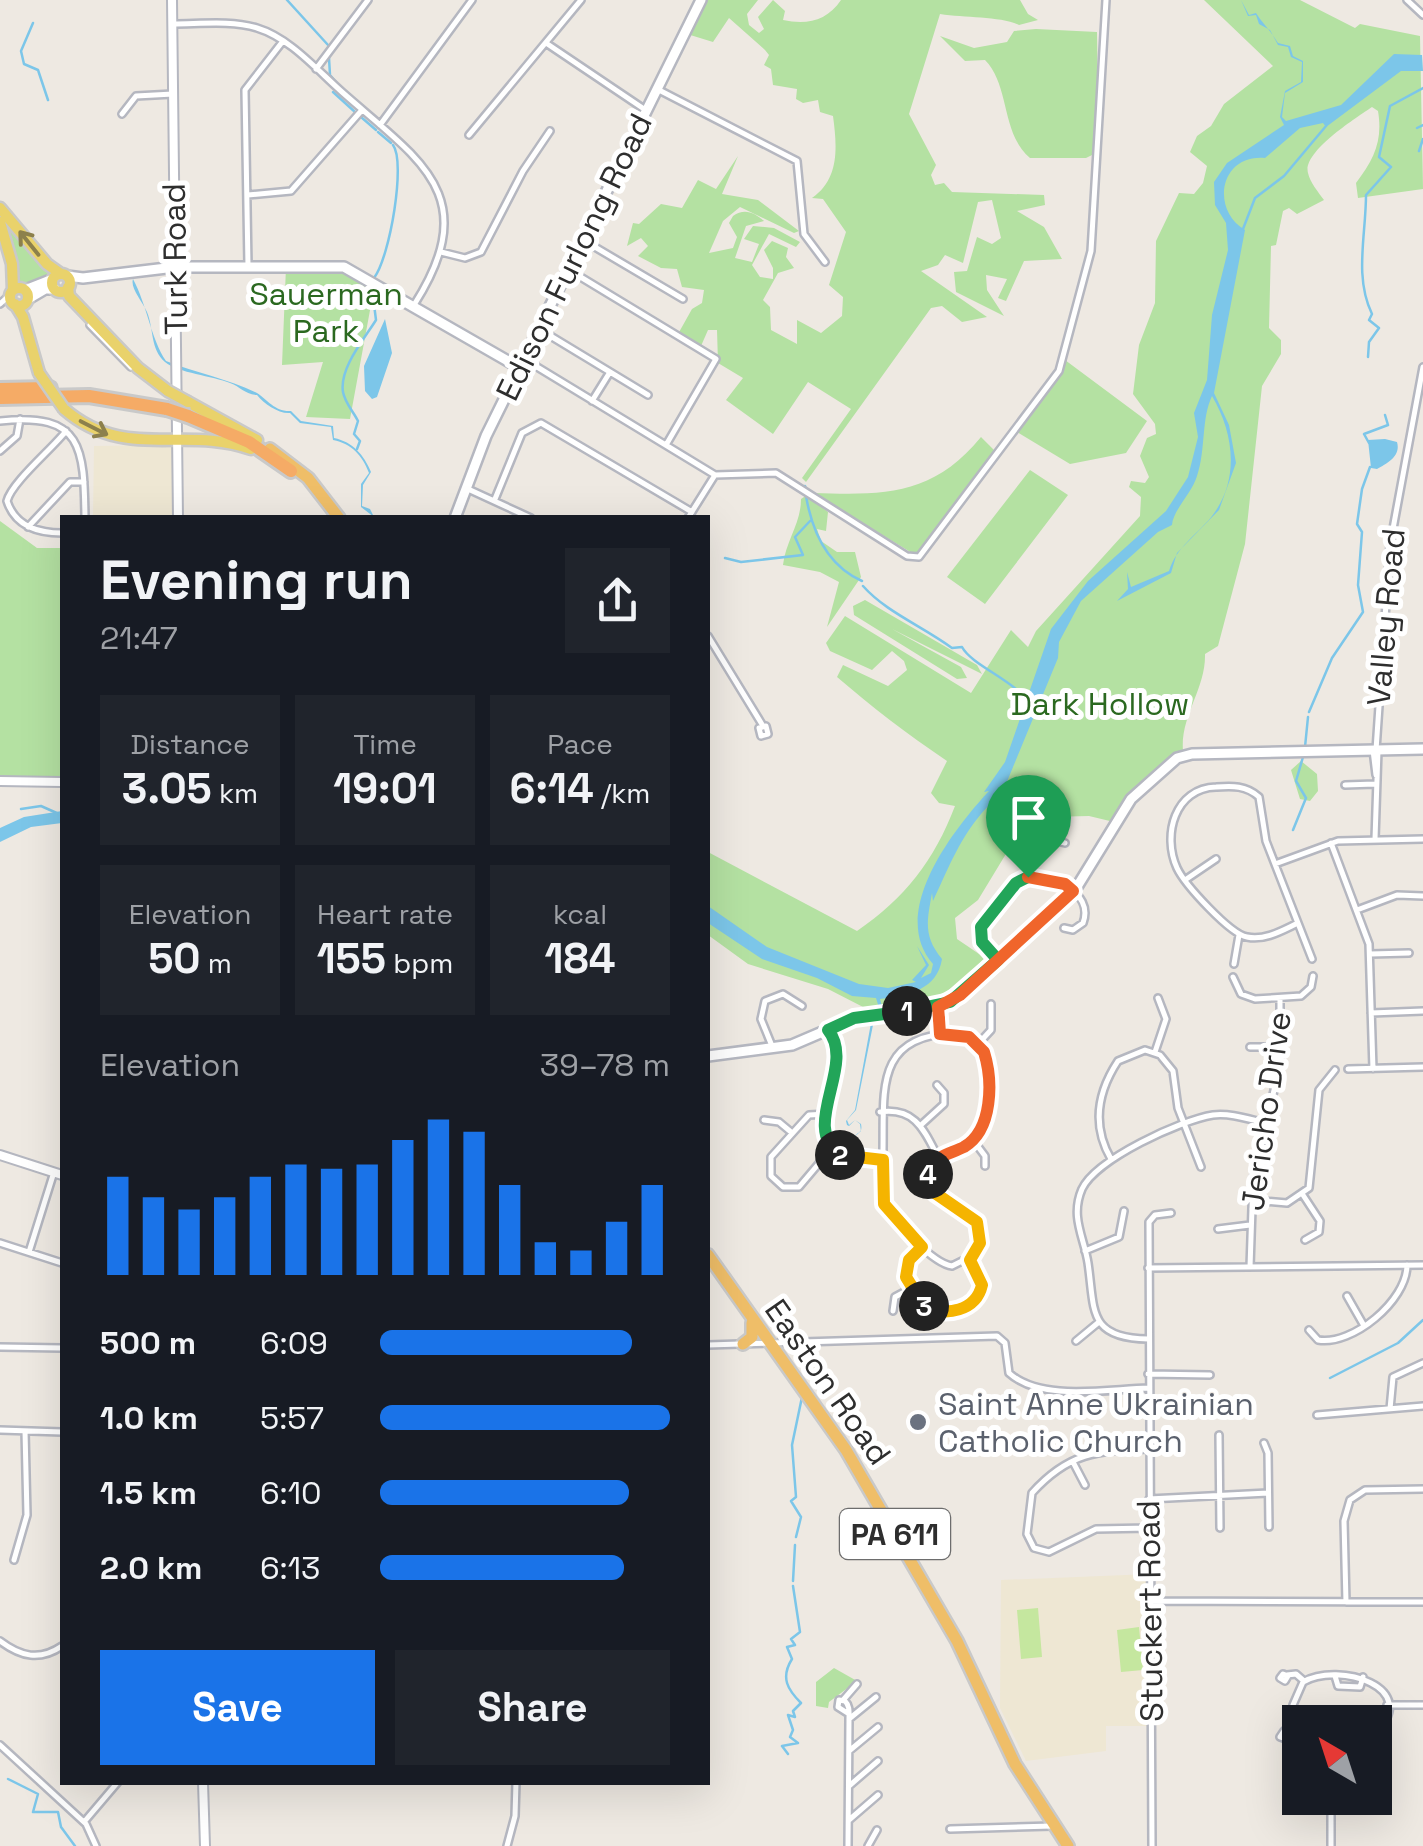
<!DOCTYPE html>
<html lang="en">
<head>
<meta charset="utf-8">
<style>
	:root { --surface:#171b24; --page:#20242c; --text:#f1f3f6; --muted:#9ea1a6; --accent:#1a73e8 }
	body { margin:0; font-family:"Space Grotesk",sans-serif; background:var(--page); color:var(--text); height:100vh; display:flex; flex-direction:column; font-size:38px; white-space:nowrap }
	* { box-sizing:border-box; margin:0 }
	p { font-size:32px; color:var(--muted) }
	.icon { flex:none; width:55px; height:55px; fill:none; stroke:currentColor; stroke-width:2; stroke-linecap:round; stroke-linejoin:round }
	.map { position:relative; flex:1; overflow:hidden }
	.drawer { position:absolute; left:60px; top:515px; width:650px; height:1270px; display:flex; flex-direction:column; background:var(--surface); border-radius:0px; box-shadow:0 10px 40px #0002 }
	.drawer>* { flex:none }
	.needle { width:65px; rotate:321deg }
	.controls { position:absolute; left:1282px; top:1705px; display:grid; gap:20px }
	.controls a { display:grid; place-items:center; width:110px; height:110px; border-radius:0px; background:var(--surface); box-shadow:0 10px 40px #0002; font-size:50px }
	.pin { position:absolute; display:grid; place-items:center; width:85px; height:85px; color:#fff; margin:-102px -42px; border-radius:50% 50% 50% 0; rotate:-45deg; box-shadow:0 0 10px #0007 }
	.pin .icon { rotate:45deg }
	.km { position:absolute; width:50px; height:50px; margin:-25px; border-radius:50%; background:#222; color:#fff; font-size:28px; line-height:50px; text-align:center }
	.round { display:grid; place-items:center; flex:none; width:105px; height:105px; border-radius:0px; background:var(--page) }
	.headline { display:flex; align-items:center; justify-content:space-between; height:170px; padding:0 40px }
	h1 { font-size:55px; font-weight:800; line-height:75px }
	.stats { display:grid; grid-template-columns:repeat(3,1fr); gap:15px; height:170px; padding:10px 40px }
	.stats div { display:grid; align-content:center; border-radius:0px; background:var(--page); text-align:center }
	.stats b { font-size:42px; font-weight:800 }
	.stats small { font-size:28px; font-weight:400 }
	.stats p { font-size:28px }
	.chart { height:280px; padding:20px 40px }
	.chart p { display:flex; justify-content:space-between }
	.chart svg { width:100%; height:180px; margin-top:10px; stroke:var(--accent); stroke-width:6 }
	.primary-button { display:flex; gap:20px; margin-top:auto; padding:20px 40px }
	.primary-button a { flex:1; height:115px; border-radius:0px; background:var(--accent); color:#fff; font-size:40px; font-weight:800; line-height:115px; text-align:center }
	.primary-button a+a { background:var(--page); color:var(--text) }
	ul { padding:0 40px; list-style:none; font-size:32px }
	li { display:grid; grid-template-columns:160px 120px 1fr; align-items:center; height:75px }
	li i { height:25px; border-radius:12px; background:var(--accent) }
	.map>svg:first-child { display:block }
</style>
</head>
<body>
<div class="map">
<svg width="1423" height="1846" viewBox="0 0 1423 1846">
	<rect width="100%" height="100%" fill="#eee9e2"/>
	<path fill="#eee7d3" d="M169,445L174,448L176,517L93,518L94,446Z
		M1150,1574L1151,1726H1106V1751L1026,1761L1000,1708L1001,1580Z"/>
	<path fill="#b4e1a2" d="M703,0H758L747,14L749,25L759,33L764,29L758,17L773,0L785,11L783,20C807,25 827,21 841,0H1020L1028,14L1038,20L1019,25C1000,16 965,18 940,14L909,114L936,165L931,175L935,185L944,183L952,192L1044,195L1045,205L1017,211L1044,227L1062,259L1024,261L1006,301L998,298L1007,279L986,275L987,290L1004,316L956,292L954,272L967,271L977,237L992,244L1001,238L992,200L978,202L963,263L945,255L938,265L921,271L987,317L962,322L942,306L931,308L806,482L802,478L851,409L808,382L773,434L726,400L743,378L718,363L717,330H708L701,346L678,334L692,309L702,303L704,290L682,287L677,269L661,268L638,256L648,246L641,238L627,246L633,223L639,224L661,204L682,208L698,180L716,189L738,156L722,194L758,200L799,231L794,233L740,207L723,221L709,253L733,248L737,237L729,223L733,216C744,208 754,212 764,221L746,226L735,258L752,262L759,244L744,239L753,226L774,228L800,242L796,247L769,234L752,265L760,277L773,279V268L764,250L772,241L788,248L786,257L794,268L778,273L763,300L770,307L771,330L797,344V320L821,333L842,316L843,297L829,285L846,232L823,199L812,198C840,179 837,146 833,116L820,112L818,100L803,103L796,99L797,89L773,85L771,69L764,65L769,55L765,50L729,18L713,42L687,34Z
		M1204,0H1300L1355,28L1360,24L1420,36L1423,189L1358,198L1356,183C1374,159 1383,141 1378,111L1372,107C1356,118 1302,152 1308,173C1310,182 1318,192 1324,200L1297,214L1289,208L1283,211L1276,245L1271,246L1269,328L1281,340V354L1262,386L1245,544L1218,646L1205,654C1206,689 1180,716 1183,751L1134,790L1114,822L1089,816L1049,817L1021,829L978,900L955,918L957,939L985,958L953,992L935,1004L865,1008L828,989L748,964L708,935V852L857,931C905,898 934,861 955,806L939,803L931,793L947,761C907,734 872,707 837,677L843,665L888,686L907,670L904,661L892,651L872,670L830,651L826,643L845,616L971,693L1011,630L1028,647L1036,631L1140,516L1141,497L1129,487L1131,481L1145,483L1149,477L1140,456L1147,438L1156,434L1155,424L1133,394L1139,345L1155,303L1156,241L1179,193L1194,194L1203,183L1207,166L1190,152L1197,136L1211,126L1224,104L1273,66Z
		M1036,29L1097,32L1098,104L1092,155L1086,158H1030C1001,134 1010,85 985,60L965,61L940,36L974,48L1007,42L1014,31Z
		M0,211L55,274C45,286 30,288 17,287Z
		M286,267H335L375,283L350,419L306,417L323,362L282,365Z
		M1065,360L1147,421L1126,453L1070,464L1017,432Z
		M981,437L995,451L917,556L813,493C882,495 932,497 981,437Z
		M1030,470L1068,495L985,604L947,577Z
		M807,495L828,512L826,531L817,529L821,541L837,552H855L861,577L827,627L839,582L820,572L783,565C786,540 801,524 801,499Z
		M0,521L37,548H62V781L0,779Z
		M865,600L977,665L982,674L892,629L961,667L967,678L957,679L854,615L853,606Z
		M1301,761L1317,774L1318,791L1310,801L1300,799L1291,770Z
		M834,1668L857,1681L829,1702L828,1708L816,1706V1682Z"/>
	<path fill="#c5e79f" d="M1038,1608L1042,1657L1021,1659L1017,1610Z
		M1139,1627L1143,1670L1121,1672L1117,1630Z"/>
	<path fill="#7cc6e9" d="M1241,0L1249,15L1256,13C1263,24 1271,31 1278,43L1290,46L1293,56L1303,61V82L1285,93L1282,117L1286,121L1341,105L1394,54L1422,55L1423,71H1401L1326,127L1323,123L1300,128L1265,158C1220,154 1210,209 1245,230L1214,393L1229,425L1236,463L1219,510L1177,553L1171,573L1117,601L1128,589L1127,572L1131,587L1169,571C1177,546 1196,536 1212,516C1240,480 1234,433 1212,396C1201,419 1206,450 1197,476C1192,493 1173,510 1172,525L1158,532L1081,601L1059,642L1058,658L1006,784C999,798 990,803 981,814C958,841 946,874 933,901L932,893C927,921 923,936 942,959C937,990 909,995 880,999L886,1022L873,1025L856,1110L847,1120L849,1125L855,1120L861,1124C863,1134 857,1131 854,1138L860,1154L853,1138L861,1131L860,1124L855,1120L849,1126L847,1125L846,1121L855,1110L871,1023L883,1021L876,998L852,996L817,978L762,959L708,923V906L767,947L859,984L888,988L916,982L912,980L926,965L917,946L929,965L921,978L931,973L933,964C888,913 953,830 989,791L984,792L1005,762L1051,629L1088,581L1166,511L1188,477L1198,437L1194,413L1207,380L1212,315L1228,250L1226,223L1215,205L1214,182L1227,163L1284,125L1280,117L1285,91L1301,82L1302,62L1291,57L1288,47L1278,45L1270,30L1259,24L1256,15L1248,16Z
		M133,279C147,305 151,339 166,361C196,373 229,379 257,393C268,400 275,412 291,411L301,421L333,426L334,438C353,442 364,455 371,472L363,485L362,506L370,509L374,517L361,507V484L369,473C362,455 352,444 333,440L331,427L300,423L290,413C279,414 264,404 257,395C244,394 241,387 230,383C213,376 178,373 165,362C150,349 154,329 147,312C142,301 130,288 133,279Z
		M385,319L392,353L377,397L372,399L365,391L364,366Z
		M1385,439L1397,442C1401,456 1388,463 1377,469L1371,468L1368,440Z
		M62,811V823L31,827L0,842V828L24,817Z"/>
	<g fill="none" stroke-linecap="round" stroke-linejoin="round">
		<path stroke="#7cc6e9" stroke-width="2.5" d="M287,0L328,45
			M33,23L21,51L24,64L38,70L48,100
			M329,58L330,75L336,82
			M333,92L355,112
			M361,117L376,130
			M1417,128L1423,125
			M378,132L391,143
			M1419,151L1423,139
			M1243,229L1255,198L1284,176L1326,126
			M374,278C390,257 406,162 393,145
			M1368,357L1369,342L1379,328L1369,320L1372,314C1354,277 1366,235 1366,195L1391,167L1379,157L1390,106L1423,88
			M1369,443L1364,434L1388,425L1385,415
			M357,449L360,441L354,434L358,421C353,411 345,403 343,392C339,368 365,338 376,320L372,289
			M805,486L806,489
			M806,496C812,531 826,565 862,581
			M725,558L741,562L803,555L795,537L810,521
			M863,586C886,612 922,626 952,648L962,647C971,664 1010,679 1027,699
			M1309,712L1332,658L1363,612L1358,585L1362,532L1357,524L1362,489L1370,467
			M1305,747L1308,717
			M21,809L41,806L59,814
			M1293,830L1306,798L1296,781L1303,757
			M1330,1378L1398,1343L1423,1320
			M796,1537L801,1517L791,1501L796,1497L792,1445L802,1397
			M793,1581L795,1545
			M788,1754L782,1746L798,1743L790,1737L793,1730L788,1715L795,1717L793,1711L801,1703C788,1690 780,1678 792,1659L787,1647L795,1645L791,1639L800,1632L793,1586
			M8,1779L38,1794L33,1812H58L61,1827L75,1846"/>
		<defs>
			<path id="minor" d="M1407,0L1423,15
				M173,24C200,24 231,20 257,28C290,38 317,70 342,92C420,161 484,195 414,305
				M546,43L647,111
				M316,69L368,0
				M657,89L797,161L804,234L825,262
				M122,114L136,96L173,94
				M380,125L472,0
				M469,135L581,0
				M248,195L291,191L362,110
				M583,240L683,299
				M441,252L465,258L481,252L523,171L550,131
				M248,266L245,90L283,41
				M569,270L716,359L666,445
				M0,304L11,294
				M90,325L131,367
				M539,329L648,395
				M524,359L715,475L776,473L907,556L919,557L1059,371L1091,251L1106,0
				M592,401L610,372
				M0,421C83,412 84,448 85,518
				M0,451L17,436L20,419
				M468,489L531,518
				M495,499L522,433L541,423L692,512
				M688,518L715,475
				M28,527L70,482H84
				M62,533C38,533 15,526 7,501C12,482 52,449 66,431
				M708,636L763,726
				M766,726L768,734L761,736L759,728Z
				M1373,750L1376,775
				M1376,750L1390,545L1423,367
				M1345,785L1375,784
				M1375,839L1378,750
				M1331,843L1369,944L1373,1069
				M1275,864L1338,841L1423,839
				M1028,877L1026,864L1034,845L1048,839L1065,843
				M1185,880L1216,859
				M1357,910L1397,895L1423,896
				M1298,923C1283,930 1265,941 1247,937C1230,934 1185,885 1177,868C1162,835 1175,788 1216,787C1232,786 1246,785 1259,797L1266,841L1312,959
				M1370,954L1409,953
				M998,960L982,942L981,927L1023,879C1048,873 1095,891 1083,923L1073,930L1064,928
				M1234,964L1239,935
				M1233,977L1241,994L1255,999L1301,996L1311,987L1313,976
				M937,1007L940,1034
				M1371,1013L1423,1011
				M828,1031L837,1049L825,1130C831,1161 857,1158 883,1160
				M956,1033C994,1040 999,1107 978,1135C964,1153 938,1150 929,1172L935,1193L969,1212L980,1229L976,1254L952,1266C934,1264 892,1221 885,1204C877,1187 883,1168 883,1150C884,1089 875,1035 956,1033Z
				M978,1044L991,1030V1004
				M772,1046L761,1019L765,1001L783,994L802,1006
				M1250,1047H1280
				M1155,1052L1166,1019L1158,998
				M1348,1069L1423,1067
				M880,1112C915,1107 924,1130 938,1157
				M827,1114L809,1115L771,1157V1176L783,1187H799L832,1148
				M764,1120L779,1122L791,1132
				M921,1125L944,1104V1093L937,1085
				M973,1140L985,1156V1166
				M1111,1159C1092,1126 1097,1093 1118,1061L1145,1050L1160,1055L1173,1071L1178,1108L1201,1167
				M1303,1195L1320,1221L1319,1232L1305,1240
				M1251,1200L1287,1203L1309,1188L1319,1090L1335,1070
				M1218,1229L1250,1225
				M0,1243L62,1263
				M923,1247C896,1265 906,1293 929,1309L959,1310L975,1301L982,1281L970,1260
				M1085,1251L1119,1237L1124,1211
				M29,1252L54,1172
				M1250,1267L1253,1179L1280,1065V998
				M1148,1268L1423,1265
				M1347,1296L1363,1324
				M893,1311L895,1297L910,1289
				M1309,1330L1318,1340C1352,1346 1407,1301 1407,1265
				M1148,1339C1087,1338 1095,1310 1088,1263C1084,1237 1070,1217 1082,1189C1096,1159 1181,1120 1213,1115C1231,1113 1248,1119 1266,1123
				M1076,1341L1099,1322
				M708,1345L997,1336L1005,1343L1009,1373C1041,1402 1107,1389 1148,1388
				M0,1347L62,1348
				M1148,1374L1210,1375
				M1390,1409L1393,1377L1423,1363
				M1317,1415L1423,1406
				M0,1430L62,1432
				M1219,1435L1220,1528
				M1264,1443L1268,1453L1269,1527
				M1148,1449C1097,1450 1068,1453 1032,1493L1027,1534L1034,1548L1049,1552L1096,1529L1149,1528
				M1073,1462L1085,1485
				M1149,1499L1268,1493
				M14,1560L27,1515L25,1431
				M1151,1601L1423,1602
				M1346,1602L1344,1521L1350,1500L1365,1490L1423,1489
				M0,1641C21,1657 40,1661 62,1646
				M1283,1674L1288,1676L1285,1681L1280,1678Z
				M1287,1675L1296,1674L1304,1681
				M1335,1676L1338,1686L1360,1687L1363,1677
				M844,1699L857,1684
				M1387,1705H1423
				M849,1719L876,1697
				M1300,1729L1293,1705L1303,1682C1339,1661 1423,1688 1375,1733
				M1284,1731L1287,1732L1289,1740L1280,1737Z
				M0,1745L86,1824L96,1846
				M849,1751L878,1727
				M849,1786L878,1761
				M1331,1798V1846
				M849,1820L878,1795
				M84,1822L118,1782
				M950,1829L1052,1826
				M507,1846L515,1816L516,1782
				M848,1846L849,1719C849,1712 850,1706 845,1701L839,1700L838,1707L849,1714
				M868,1846L877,1830
				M1152,1846L1149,1222L1155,1215L1171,1213"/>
			<path id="tertiary" d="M172,0L178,518
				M0,781L62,782
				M0,1155L62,1175
				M203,1782L205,1846"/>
			<path id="secondary" d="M67,276L83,278L175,267H344L520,368
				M25,290L53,279
				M28,299L45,289H55
				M455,518L486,436L701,0
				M708,1056L792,1045L855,1018L930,1009L954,1000L1075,890L1131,799L1177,758L1192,754L1423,749"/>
			<path id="primary" d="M0,208L47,264L61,274
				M0,222L12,264L13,290
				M52 283a9 9 0 1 1 18 0a9 9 0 1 1-18 0Z
				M68,287L69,296L138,368L168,391
				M10 297a9 9 0 1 1 18 0a9 9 0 1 1-18 0Z
				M15,304L23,317L39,373
				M188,402L257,440
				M64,409C125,462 185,425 251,449"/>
			<path id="trunk" d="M270,449L308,478L339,518
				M708,1255L846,1450L957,1641L1015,1764L1068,1846
				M743,1344L752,1337V1323"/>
			<path id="motorway" d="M0,389L50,388
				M0,398L89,396L167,409
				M188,416L249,442L291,471"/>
		</defs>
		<use href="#minor" stroke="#b5b7c0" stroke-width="10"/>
		<use href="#tertiary" stroke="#b5b7c0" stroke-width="12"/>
		<use href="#secondary" stroke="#b5b7c0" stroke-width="14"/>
		<use href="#primary" stroke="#c9c9c9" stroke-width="15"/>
		<use href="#trunk" stroke="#c9c9c9" stroke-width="16"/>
		<use href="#motorway" stroke="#c9c9c9" stroke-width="18"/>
		<use href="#minor" stroke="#fff" stroke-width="5"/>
		<use href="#tertiary" stroke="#fff" stroke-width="8"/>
		<use href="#secondary" stroke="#fff" stroke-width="9"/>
		<use href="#primary" stroke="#e9d26b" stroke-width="10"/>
		<use href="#trunk" stroke="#efbe68" stroke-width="11"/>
		<use href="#motorway" stroke="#f5ab66" stroke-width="12"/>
		<defs>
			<path id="primary-bridge" d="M39,373L64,409
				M168,391L188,402"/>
			<path id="motorway-bridge" d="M167,409L188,416"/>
		</defs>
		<use href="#primary-bridge" stroke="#c9c9c9" stroke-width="15" stroke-linecap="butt"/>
		<use href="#motorway-bridge" stroke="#c9c9c9" stroke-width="18" stroke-linecap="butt"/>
		<use href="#primary-bridge" stroke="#e9d26b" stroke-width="10"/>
		<use href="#motorway-bridge" stroke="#f5ab66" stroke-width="12"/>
	</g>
	<defs><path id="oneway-shaft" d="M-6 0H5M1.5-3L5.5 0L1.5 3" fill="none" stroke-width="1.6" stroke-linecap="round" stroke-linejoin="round" transform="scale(2.5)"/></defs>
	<g stroke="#8c804c">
		<use href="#oneway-shaft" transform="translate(29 243) rotate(-129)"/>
		<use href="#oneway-shaft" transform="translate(94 428) rotate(27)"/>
	</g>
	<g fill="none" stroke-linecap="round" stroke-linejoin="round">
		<defs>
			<path id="split-1" d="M907,1011L950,1002L998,960L982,942L981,927L1016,883L1028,877"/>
			<path id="split-2" d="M840,1155C799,1126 857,1065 828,1030L854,1018L907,1011"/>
			<path id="split-3" d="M840,1155L883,1160L884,1204L922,1247L909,1260L906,1277L924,1306"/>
			<path id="split-4" d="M924,1306C946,1317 976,1311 982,1285L970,1260L980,1243L977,1222L935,1193L928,1174"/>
			<path id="split-5" d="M928,1174C934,1155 948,1155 964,1147C993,1130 993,1081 984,1052L969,1037L940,1034L939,1019"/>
			<path id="split-6" d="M939,1019L938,1007L960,995L1073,891L1065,884L1028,877"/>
		</defs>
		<use href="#split-1" stroke="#fff" stroke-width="20"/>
		<use href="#split-2" stroke="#fff" stroke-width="20"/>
		<use href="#split-3" stroke="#fff" stroke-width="20"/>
		<use href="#split-4" stroke="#fff" stroke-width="20"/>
		<use href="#split-5" stroke="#fff" stroke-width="20"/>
		<use href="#split-6" stroke="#fff" stroke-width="20"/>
		<use href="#split-1" stroke="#22a559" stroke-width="12"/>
		<use href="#split-2" stroke="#22a559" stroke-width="12"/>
		<use href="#split-3" stroke="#f5b400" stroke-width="12"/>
		<use href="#split-4" stroke="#f5b400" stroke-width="12"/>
		<use href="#split-5" stroke="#f0652b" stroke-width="12"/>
		<use href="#split-6" stroke="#f0652b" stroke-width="12"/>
	</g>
	<circle fill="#6b7280" stroke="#fff" stroke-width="4" cx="918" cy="1422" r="10"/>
	<g text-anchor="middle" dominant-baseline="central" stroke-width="10" stroke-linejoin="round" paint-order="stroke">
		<rect fill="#fff" stroke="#6d6d6d" stroke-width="2.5" x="840" y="1509" width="110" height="50" rx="8"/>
		<g font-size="30" font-weight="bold" fill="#2e2e2e">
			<text x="895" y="1534">PA 611</text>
		</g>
		<g font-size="32" fill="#2e2e2e" stroke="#fff">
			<text transform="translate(574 257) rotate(-64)">Edison Furlong Road</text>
			<text transform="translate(175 259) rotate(-91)">Turk Road</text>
			<text transform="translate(1386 617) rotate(-85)">Valley Road</text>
			<text transform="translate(1266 1111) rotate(-82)">Jericho Drive</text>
			<text transform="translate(828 1382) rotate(55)">Easton Road</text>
			<text transform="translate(1150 1611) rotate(-91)">Stuckert Road</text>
		</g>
		<g font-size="32" fill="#2b6920" stroke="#fff">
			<text x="326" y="294">Sauerman<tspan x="326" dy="37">Park</tspan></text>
			<text x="1100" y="704">Dark Hollow</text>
		</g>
		<g font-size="32" fill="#5b616d" stroke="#fff" text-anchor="start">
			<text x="938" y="1404">Saint Anne Ukrainian<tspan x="938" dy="37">Catholic Church</tspan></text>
		</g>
	</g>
</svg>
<div class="controls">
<a><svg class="needle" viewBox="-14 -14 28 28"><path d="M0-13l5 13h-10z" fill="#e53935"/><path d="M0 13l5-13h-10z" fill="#9ea1a6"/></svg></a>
</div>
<div class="pin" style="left:1028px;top:877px;background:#1e9e55"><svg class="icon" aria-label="arrive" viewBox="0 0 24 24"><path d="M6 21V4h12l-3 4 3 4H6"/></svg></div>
<b class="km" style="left:907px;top:1011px">1</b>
<b class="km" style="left:840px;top:1155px">2</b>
<b class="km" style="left:924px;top:1306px">3</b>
<b class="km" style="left:928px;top:1174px">4</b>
<section class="drawer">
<div class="headline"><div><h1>Evening run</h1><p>21:47</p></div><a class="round"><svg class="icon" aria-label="share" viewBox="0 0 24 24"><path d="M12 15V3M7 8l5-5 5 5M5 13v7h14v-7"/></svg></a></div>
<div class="stats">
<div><p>Distance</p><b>3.05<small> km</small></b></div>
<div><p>Time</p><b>19:01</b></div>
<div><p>Pace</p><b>6:14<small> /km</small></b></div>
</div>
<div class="stats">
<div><p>Elevation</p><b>50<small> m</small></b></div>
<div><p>Heart rate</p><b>155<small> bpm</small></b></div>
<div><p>kcal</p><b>184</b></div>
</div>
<div class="chart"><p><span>Elevation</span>39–78 m</p>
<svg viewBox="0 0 160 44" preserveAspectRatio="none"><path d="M5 44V20M15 44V25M25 44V28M35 44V25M45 44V20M55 44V17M65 44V18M75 44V17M85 44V11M95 44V6M105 44V9M115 44V22M125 44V36M135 44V38M145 44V31M155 44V22"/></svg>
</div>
<ul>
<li><b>500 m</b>6:09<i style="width:87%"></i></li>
<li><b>1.0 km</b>5:57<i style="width:100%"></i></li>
<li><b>1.5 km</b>6:10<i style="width:86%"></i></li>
<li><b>2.0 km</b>6:13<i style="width:84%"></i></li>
</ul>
<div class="primary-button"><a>Save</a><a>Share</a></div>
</section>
</div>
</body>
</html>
